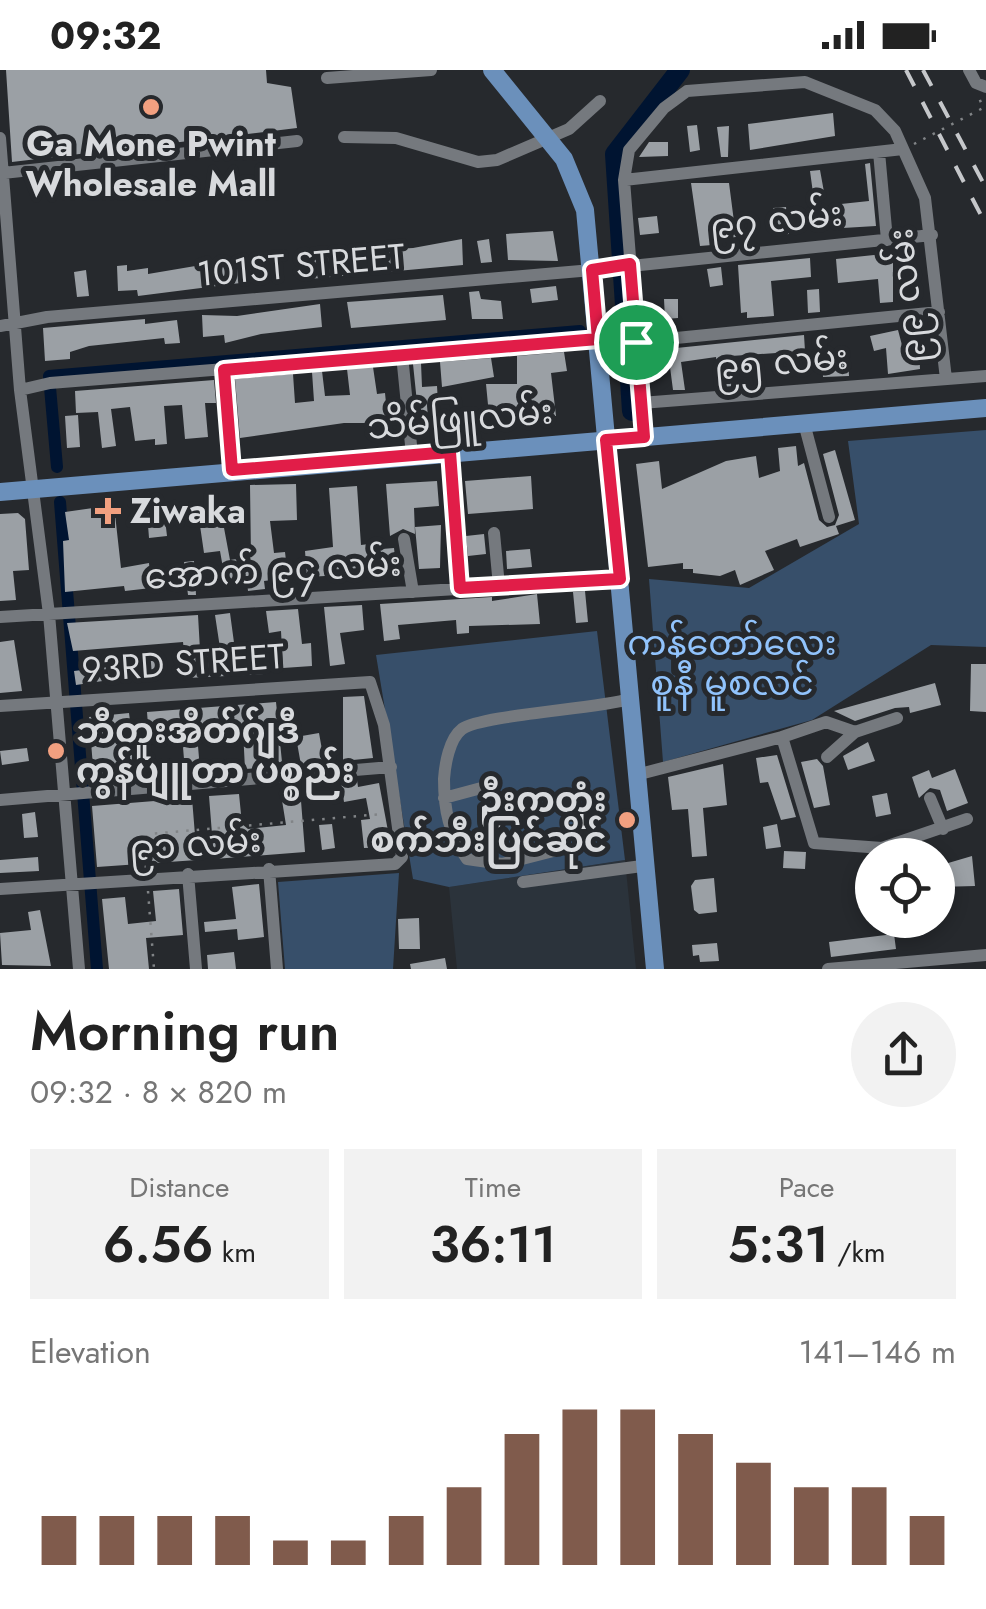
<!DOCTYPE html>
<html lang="en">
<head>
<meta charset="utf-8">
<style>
	:root { --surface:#fff; --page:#f2f2f2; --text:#222; --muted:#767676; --accent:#805b4c }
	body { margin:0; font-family:Jost,"Noto Sans Myanmar",sans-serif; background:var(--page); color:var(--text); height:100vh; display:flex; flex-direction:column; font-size:38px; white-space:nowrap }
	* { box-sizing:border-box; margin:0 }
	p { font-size:32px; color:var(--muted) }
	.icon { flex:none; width:55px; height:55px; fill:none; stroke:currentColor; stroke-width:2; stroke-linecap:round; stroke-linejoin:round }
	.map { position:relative; height:899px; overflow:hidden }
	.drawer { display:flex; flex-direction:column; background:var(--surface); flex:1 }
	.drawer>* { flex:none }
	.controls { position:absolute; left:855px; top:768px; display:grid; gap:20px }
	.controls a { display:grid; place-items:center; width:100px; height:100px; border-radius:50%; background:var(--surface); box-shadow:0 5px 15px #0003; font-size:50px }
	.pin { position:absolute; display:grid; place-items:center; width:85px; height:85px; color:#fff; margin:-42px; border:5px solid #fff; border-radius:50%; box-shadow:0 2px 10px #0007 }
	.round { display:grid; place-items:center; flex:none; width:105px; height:105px; border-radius:52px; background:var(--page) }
	.summary { display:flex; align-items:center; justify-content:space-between; height:170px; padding:0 30px }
	h1 { font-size:55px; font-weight:600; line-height:75px }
	.metrics { display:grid; grid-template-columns:repeat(3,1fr); gap:15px; height:170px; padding:10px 30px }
	.metrics div { display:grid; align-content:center; border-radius:0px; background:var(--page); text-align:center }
	.metrics b { font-size:50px; font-weight:600 }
	.metrics small { font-size:28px; font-weight:400 }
	.metrics p { font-size:28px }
	.chart { height:280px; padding:20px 30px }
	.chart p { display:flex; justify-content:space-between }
	.chart svg { width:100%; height:180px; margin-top:10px; stroke:var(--accent); stroke-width:6 }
	.status { display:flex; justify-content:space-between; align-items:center; height:70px; padding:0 50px; background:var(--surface); direction:ltr }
	.status svg { height:28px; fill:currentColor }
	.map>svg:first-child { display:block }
</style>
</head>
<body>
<div class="status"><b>09:32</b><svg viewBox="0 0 49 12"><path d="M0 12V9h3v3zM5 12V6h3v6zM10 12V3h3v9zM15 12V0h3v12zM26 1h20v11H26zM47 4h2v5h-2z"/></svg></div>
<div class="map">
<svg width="986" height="899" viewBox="0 0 986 899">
	<rect width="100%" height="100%" fill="#26292d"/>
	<path fill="#2b333b" d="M625,790L636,899H457L449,817Z"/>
	<path fill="#374f6a" d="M986,360V577L931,575L812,650L663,692L649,509L749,518L859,454L848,371Z
		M597,561L625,790L449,817L413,809L376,585Z
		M399,803L393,899H285L278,812Z"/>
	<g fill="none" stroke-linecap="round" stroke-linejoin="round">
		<path stroke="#001431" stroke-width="12" d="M615,258L625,257
			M57,397L49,306L580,261
			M60,432L97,899"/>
		<path stroke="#001431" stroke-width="20" d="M632,341L615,84L680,0"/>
	</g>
	<path fill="#9ba0a5" d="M6,0H266L267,13L291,17L297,58L12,92Z
		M833,43L835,66L750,80L748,54Z
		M697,55L700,80L690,82L687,56Z
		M729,56L728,87H721L717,57Z
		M649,72H668V86L639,87Z
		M870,93L876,156L843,158L841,134L869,131L865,94Z
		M820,100L824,122L813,123L810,101Z
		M691,113H729L736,167L711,169L712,175L700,176Z
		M786,137L789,164L777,165L773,138Z
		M657,146L659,163L640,165L638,148Z
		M553,161L558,191L508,190L506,164Z
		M462,169L463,195L309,209L306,184L413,178Z
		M489,169L492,192L481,193L477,171Z
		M893,183V232L880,233L878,209L838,213L836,189Z
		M260,185L264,210L138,226L137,220L118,221L117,196L127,195V201L148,198V204Z
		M810,188L811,207L771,211L774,246L747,248V242L741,243L738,195Z
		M721,197L723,215L710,217L707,199Z
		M86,200L89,226L77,227L74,202Z
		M556,216L558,230L532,233L530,219Z
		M819,219L820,242L808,243L807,220Z
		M479,221L481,229L501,231L503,249H472L469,222Z
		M443,225L446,250L351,258L347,232Z
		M664,229H678V248L665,249Z
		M320,234L322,257L261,264L225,273L224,265L203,267L202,245L237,246Z
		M145,249V254L177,250L180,273L165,274L164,268L89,276L70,282V289L45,291L43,258Z
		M898,260L903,279L919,278L920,299L888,304L886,278L874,281L870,266Z
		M804,265L805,281L731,286L734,316L719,317L716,287L681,292L685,320H673L670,297L649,299L647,281Z
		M564,282L567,301L551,303L556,346H521L520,341L489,345L486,314H517V286Z
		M848,285L849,306L823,307L822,287Z
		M491,288L494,307L442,317L440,292Z
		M421,293L422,317L437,316L439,350L419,352L413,294Z
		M373,297L377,324L385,323L388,353H344L240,368L235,309L293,304L295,333L314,331L312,302L322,301L325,326L350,325L347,299Z
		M214,310L216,333H205L208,367L185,369L182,335L164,336L167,374L155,375V369L135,371L130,337L111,339L116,376L102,378L98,342L76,343L75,321Z
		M78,345L80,377L67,378L65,346Z
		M796,376L798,396L804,393L819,450L827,457L835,455L839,445L823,384L835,380L855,450L836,456L839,464L800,477L797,469L765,481L774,500L740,515L735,500L720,506L693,503V499H683V493L648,497L636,394L659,391L662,419L726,391L756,386L759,408L780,401L778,378Z
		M531,406L533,439L468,444L465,411Z
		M437,411L439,436L414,438L415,464L403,459L390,466L386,414Z
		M296,414L297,450L270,451L274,483L285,482L288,508L264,511L265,519L248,521L247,512L226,515L220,481L204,483L197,435L219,431L230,490L251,487L250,415Z
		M357,416L361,475L369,474L370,480L394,478L397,505L380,507L378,497L324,500L325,506L307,507L305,481L333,477L329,418Z
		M114,435L121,498L149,493L151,518L125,521L124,516L65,522L63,471L69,470L65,442Z
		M164,441L167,466L149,468L147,442Z
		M18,443L25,449L29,500L13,501L16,530L0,531V444Z
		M441,455L440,498L419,499L415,457Z
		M484,464L486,484L468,486L466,466Z
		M530,479L532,497L507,499L506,481Z
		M194,491L196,525H188L184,492Z
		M585,521L588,552L576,553L573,522Z
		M537,524L540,554L469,556V563L457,564L456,550L398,555L400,569L384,571L380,534L492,527V531Z
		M362,535L364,560L340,563L345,594L330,596L324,537Z
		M298,539L302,574L311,573L312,596L283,598L281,561L269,563L266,541Z
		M230,543L235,580L262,579L264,604L187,608L183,572L73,581L67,553L198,545L200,580L220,578L215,545Z
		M14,570L22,621L0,623V572Z
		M163,588L164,606L151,607L150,590Z
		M971,594H986V642L970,641Z
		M114,596L116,609L76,615L74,601Z
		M935,613L941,635L910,643L909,637L895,638L855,651L834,641Z
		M364,626L373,688L343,691V627Z
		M276,632L282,692L260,694L261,698L245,699L243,660L197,664L200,700L185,701L182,665L149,668L147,642Z
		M129,643L137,705L94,709L89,647Z
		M319,663L324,691L301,695L296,667Z
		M868,672L875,691L848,700L843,686Z
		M27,678L29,691L2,695L0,681Z
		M777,685L796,747L781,750L768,712L760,713L756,688Z
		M817,689L823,696L830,735L814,738L801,692Z
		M723,694L727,735L703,738L707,786L692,787L688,739L672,740L668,707Z
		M955,699L968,733L947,741L940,720L930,718L919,728L912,707L929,700L932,708Z
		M357,710L358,717L379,713L391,777L364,778L361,750L370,749L366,728L344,732L341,711Z
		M295,716L300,718L305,782L214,789L209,726L239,724L242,754L248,759L286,755L280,718Z
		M887,723L891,744L876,747L872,726Z
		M192,728L197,790L97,797L92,736Z
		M35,742L38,767L24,768L22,744Z
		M332,754L335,778L322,780L319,755Z
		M777,754L781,777L766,779L763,757Z
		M784,781L806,782L805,799L783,798Z
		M972,786L975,816L938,817V796Z
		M38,787L39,801L0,803V790Z
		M714,808L717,842L699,844L694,840L691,816L695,810Z
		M259,814L264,867L238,870L237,859L205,862L204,852L236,849L232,817Z
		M179,819L183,865L146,868L149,899H109L102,829L125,827L128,854L156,851L153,821Z
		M40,840L51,896L2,895L0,863L31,860L28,842Z
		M419,848L420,879H399L398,849Z
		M894,864L896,879L831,887L829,872Z
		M717,873L719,891L700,892L699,885L693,886L692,875Z
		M234,882L236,899H208L207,885Z
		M445,888L447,899H411L410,894Z"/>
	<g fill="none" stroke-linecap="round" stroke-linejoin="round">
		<path stroke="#818487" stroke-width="2.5" stroke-dasharray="2.5 8" stroke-linecap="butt" d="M914,74L983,38L978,25
			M146,798L143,772L149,764L382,744
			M148,821L154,899"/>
		<path stroke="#75797e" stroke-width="12" d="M969,0L976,13L986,17
			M327,8L431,0
			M344,67L396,68L478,92L497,90L569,59L600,31
			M0,68L20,320L49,544L79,899
			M879,82L887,170
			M3,103L297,71
			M624,110L903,79
			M0,256L47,247L592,200L932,165
			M636,272L939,242
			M402,285L412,385
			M224,299L233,400
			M20,320L50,313L598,269
			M641,333L986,306
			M804,353L829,447
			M644,367L624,110L629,80L664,38L687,21L805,12L875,40L895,61L925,128L946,309
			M450,382L460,519
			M494,463L499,516
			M404,469L413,522
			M0,547L620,509
			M0,636L370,612L384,655L402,787L395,794L0,819
			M782,667L826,652L855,662
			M827,687L855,662L897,648
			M636,705L782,667L814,773L882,778L967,749
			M444,728L485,717
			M930,728L943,759
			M0,730L391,697
			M565,778L502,794L467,789C449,764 444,740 444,709C445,695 449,669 462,659C482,645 595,639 630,629
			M269,799L277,899
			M188,804L196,899
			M523,812L642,796
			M828,899L986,885"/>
		<path stroke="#6b90bb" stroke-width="18" d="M492,0L564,89L585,140L655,899
			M0,422L986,338"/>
		<path stroke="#c5c7ca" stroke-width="4" stroke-dasharray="18 18" stroke-linecap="butt" d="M906,0L986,155
			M923,0L986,118"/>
	</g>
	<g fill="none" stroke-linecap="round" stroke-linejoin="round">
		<defs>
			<path id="route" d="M630,194L644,367L606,370L620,509L460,518L450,382L232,400L224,300L598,269L592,200Z"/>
		</defs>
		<use href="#route" stroke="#fff" stroke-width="20"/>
		<use href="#route" stroke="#e11d48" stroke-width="12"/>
	</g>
	<g fill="#f2a080" stroke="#26292d" stroke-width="4">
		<circle cx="151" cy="37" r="10"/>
		<path d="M103 426h10v10h10v10h-10v10h-10v-10h-10v-10h10z"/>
		<circle cx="56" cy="681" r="10"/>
		<circle cx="627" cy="750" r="10"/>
	</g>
	<g text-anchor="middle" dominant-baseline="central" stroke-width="10" stroke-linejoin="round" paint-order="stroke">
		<g font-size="35" font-weight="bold" fill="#d8dadd" stroke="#26292d" text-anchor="start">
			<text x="151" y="74" text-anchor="middle">Ga Mone Pwint<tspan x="151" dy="40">Wholesale Mall</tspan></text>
			<text x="130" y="441">Ziwaka</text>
			<text x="76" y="661">ဘီတူးအိတ်ဂ်ျဒီ<tspan x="76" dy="40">ကွန်ပျူတာ ပစ္စည်း</tspan></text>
			<text x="607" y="730" text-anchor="end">ဦးကတုံး<tspan x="607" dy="40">စက်ဘီးပြင်ဆိုင်</tspan></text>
		</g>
		<g font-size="35" fill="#d8dadd" stroke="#26292d">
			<text transform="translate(776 150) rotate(-6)">၉၇ လမ်း</text>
			<text transform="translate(301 195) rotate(-5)">101ST STREET</text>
			<text transform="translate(907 226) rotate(-96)">၉၉ လမ်း</text>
			<text transform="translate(781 292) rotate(-5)">၉၅ လမ်း</text>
			<text transform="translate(460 349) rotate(-5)">သိမ်ဖြူလမ်း</text>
			<text transform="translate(273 500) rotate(-3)">အောက် ၉၄ လမ်း</text>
			<text transform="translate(183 593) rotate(-4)">93RD STREET</text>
			<text transform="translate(195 774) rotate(-4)">၉၁ လမ်း</text>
		</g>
		<g font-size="35" fill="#91c3fc" stroke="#26292d">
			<text x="732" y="573">ကန်တော်လေး<tspan x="732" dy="40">စူနီ မူစလင်</tspan></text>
		</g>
	</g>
</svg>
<div class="controls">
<a><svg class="icon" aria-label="locate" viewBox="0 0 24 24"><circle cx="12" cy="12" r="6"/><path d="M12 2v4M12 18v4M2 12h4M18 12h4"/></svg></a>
</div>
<div class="pin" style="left:636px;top:272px;background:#1e9e55"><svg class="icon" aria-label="arrive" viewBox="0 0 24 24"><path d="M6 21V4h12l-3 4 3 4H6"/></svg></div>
</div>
<section class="drawer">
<div class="summary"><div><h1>Morning run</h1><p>09:32 · 8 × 820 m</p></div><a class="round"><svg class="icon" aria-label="share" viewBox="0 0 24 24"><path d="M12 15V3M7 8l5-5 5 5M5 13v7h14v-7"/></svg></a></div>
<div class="metrics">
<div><p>Distance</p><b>6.56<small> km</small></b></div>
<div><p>Time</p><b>36:11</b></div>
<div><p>Pace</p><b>5:31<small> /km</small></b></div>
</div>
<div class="chart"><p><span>Elevation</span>141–146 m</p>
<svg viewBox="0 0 160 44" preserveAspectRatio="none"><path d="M5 44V32M15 44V32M25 44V32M35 44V32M45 44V38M55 44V38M65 44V32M75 44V25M85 44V12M95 44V6M105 44V6M115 44V12M125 44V19M135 44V25M145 44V25M155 44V32"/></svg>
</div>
</section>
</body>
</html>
